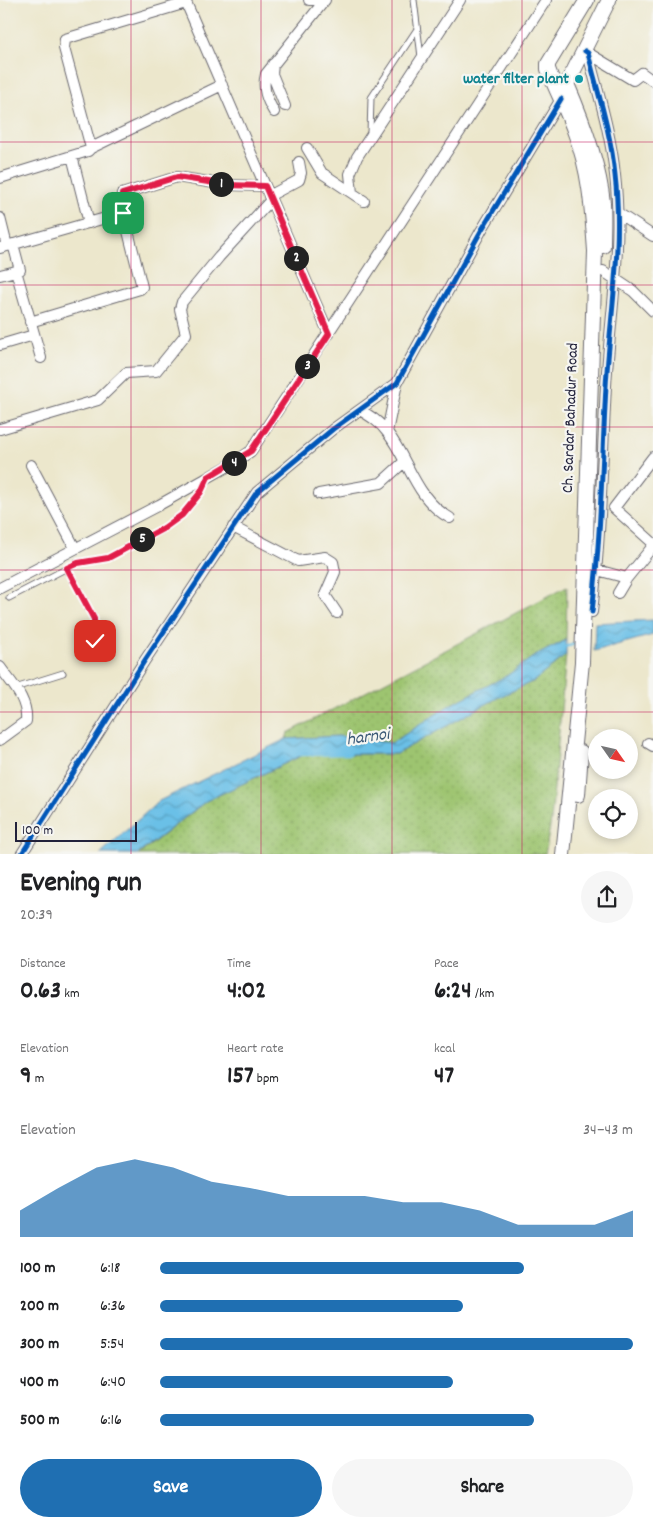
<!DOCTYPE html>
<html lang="en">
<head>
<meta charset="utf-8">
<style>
	:root { --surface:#fff; --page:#f6f6f6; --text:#202124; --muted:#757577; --accent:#1f6fb2 }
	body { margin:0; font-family:Dekko,sans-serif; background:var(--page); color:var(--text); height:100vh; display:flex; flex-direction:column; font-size:19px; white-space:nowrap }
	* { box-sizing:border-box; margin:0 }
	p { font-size:16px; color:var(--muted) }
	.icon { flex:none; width:28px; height:28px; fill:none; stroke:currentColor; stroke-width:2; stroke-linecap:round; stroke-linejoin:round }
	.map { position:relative; height:854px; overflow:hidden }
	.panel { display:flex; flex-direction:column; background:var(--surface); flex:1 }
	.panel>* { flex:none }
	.needle { width:32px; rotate:124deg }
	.tools { position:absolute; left:588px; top:729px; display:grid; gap:10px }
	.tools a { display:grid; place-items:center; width:50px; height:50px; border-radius:50%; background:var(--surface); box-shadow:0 2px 8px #0003; font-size:25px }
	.scale { position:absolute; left:15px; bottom:12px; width:122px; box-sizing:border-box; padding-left:5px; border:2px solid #22223b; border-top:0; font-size:14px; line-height:18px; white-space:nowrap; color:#22223b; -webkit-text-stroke:4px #f6f6f2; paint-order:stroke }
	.pin { position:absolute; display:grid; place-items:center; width:42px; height:42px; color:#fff; margin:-21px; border-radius:10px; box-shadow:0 2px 8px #0006 }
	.km { position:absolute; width:25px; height:25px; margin:-12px; border-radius:50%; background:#222; color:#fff; font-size:14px; line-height:25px; text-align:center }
	.round { display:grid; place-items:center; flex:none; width:52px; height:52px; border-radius:26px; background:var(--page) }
	.headline { display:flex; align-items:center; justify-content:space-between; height:85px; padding:0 20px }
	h1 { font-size:28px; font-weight:800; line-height:38px }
	.figures { display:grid; grid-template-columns:repeat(3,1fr); gap:8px; height:85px; padding:5px 20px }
	.figures div { display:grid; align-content:center }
	.figures b { font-size:25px; font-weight:800 }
	.figures small { font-size:14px; font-weight:400 }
	.figures p { font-size:14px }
	.chart { height:140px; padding:10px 20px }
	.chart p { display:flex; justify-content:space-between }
	.chart svg { width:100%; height:90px; margin-top:5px; fill:var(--accent); opacity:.7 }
	.cta { display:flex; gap:10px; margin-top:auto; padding:10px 20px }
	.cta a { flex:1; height:58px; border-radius:30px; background:var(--accent); color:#fff; font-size:20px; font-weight:800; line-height:58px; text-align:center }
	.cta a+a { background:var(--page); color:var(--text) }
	ul { padding:0 20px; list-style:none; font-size:16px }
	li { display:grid; grid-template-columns:80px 60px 1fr; align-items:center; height:38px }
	li i { height:12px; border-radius:6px; background:var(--accent) }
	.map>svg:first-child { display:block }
</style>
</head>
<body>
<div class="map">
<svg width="653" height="855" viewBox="0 0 653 855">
	<defs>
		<pattern id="grass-dots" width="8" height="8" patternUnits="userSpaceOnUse" patternTransform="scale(1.25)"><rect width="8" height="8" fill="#9dc46f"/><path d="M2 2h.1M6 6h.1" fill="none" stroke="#87a861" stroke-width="1.8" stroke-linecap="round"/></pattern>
		<pattern id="water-waves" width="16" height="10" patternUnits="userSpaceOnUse" patternTransform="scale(1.25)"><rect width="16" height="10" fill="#6ac0e7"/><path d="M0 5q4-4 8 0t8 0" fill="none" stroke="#579cbc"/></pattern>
	</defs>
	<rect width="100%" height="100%" fill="#f6f6f2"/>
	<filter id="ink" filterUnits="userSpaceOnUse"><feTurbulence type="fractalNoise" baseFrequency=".02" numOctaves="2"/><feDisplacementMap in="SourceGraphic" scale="10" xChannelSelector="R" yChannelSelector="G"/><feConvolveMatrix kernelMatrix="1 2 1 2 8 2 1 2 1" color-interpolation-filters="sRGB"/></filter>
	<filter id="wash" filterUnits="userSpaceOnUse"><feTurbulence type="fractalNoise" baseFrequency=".0096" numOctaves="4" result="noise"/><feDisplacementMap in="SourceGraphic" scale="20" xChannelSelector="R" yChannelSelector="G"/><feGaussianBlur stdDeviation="1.12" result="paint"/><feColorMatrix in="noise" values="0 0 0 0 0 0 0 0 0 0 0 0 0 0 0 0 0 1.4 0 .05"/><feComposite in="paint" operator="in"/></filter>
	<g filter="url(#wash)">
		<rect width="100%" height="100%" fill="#ece7cc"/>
		<path fill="url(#grass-dots)" stroke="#607355" d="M567,586L566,640L533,657L508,675L450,705L392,743L338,736L286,739L288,733Z
			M566,655L551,821L545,854L138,855L206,801L305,754H396L499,697L534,681Z"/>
		<path fill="url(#water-waves)" stroke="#467191" d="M653,620V635L594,651L595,623Z
			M566,640V655L534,681L499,697L396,754H305L206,801L138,854H100L159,801L286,739L338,736L392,743L450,705L508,675L533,657Z"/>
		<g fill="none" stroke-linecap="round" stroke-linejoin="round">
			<path stroke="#6ac0e7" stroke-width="2.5" d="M564,647L578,643
				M300,755L350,754"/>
		</g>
	</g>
	<g filter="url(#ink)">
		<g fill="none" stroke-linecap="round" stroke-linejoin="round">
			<defs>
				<path id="service" d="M414,0L421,57
					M370,134L371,98L417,29
					M67,568L94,619L95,627L93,645L83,652
					M9,598L77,563L108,558L164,528L182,515L192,504L207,480
					M15,688L63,673"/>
				<path id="minor" d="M185,0L329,334
					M309,0H325
					M585,51L588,53C598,93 611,134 615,175C623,245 610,316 606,386C602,461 601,536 592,612
					M588,53L633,80L642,73L653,81
					M273,64L272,74L285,106
					M274,112C267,100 262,89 266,74L325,0
					M91,148L222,85
					M307,148L322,173L364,201
					M72,156L89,223
					M0,178L88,151L91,148L64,48L65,39L186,3
					M352,193L350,174L357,157L460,0
					M269,196L299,180L301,173L299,162
					M618,213L653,236
					M0,218L7,246
					M0,248L123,213
					M16,271L41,358
					M603,271L633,291L653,311
					M0,275L20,270L13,244
					M30,322L140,289L142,287L123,211L122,194L177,177L227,185L265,186
					M0,345L34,335
					M360,410C370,416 380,422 387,432C409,460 416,500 450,518
					M0,429L98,400L126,373L156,371L186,334L180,309L182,302L219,257L271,200
					M387,432L397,383
					M653,457L614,508L653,543
					M31,465L75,548
					M319,494L381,483L404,462
					M233,527L298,561L325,557L333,562L335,572L325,595L337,613
					M597,570L627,578
					M0,588L159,505L234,463L251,451L546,0
					M618,593L627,578L653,546
					M0,667C12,684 28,699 26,721L0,740
					M648,743L653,746
					M21,855L145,660L257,492L333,429L397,383L481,231L561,99"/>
				<path id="secondary" d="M603,246C603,232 604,217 603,203C599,163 583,121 567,84L609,0
					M578,795L581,752
					M563,855L582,662L595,251C592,210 590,172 575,133C568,112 556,91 548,69V64L587,0"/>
			</defs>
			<use href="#service" stroke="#69676e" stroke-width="7"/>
			<use href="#minor" stroke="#69676e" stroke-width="12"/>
			<use href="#secondary" stroke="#69676e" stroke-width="16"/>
			<use href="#service" stroke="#fff" stroke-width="5"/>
			<use href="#minor" stroke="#fff" stroke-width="10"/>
			<use href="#secondary" stroke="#fff" stroke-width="14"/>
			<defs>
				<path id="cycleway" d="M585,51L588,53C598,93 611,134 615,175C623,245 610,316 606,386C602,461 601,536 592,612
					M21,855L145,660L257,492L333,429L397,383L481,231L561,99"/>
			</defs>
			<use href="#cycleway" stroke="#f6f6f2" stroke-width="8"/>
			<use href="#cycleway" stroke="#0057b8" stroke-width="5"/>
		</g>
	</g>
	<g fill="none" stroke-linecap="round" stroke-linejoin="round" filter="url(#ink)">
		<defs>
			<path id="route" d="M95,641L94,619L67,568L78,563L108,558L164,528L182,515L201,492L208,477L251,451L329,334L265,186L227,185L177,177L122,194L123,213"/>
		</defs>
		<use href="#route" stroke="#fff" stroke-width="10"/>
		<use href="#route" stroke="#e11d48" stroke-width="6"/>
	</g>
	<path fill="none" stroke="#c2185b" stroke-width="1" stroke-opacity="0.55" d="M131,0V855M261,0V855M392,0V855M522,0V855M0,142H653M0,285H653M0,427H653M0,570H653M0,712H653"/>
	<circle fill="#0f9aa8" stroke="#f6f6f2" stroke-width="2" cx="579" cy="79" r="5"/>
	<g text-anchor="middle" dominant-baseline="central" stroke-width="4.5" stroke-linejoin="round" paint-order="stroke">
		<g font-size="16" font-weight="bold" fill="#0d838f" stroke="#f6f6f2" text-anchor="end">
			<text x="569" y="79">water filter plant</text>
		</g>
		<g font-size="16" fill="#22223b" stroke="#f6f6f2">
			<text transform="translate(571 418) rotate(-88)">Ch. Sardar Bahadur Road</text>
		</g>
		<g font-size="18" font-style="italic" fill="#3b5977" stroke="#f6f6f2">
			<text transform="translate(368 738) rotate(-8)">harnoi</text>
		</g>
	</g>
</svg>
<div class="tools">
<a><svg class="needle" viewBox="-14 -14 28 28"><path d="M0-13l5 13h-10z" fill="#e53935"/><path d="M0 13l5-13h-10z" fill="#757577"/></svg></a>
<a><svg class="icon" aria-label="locate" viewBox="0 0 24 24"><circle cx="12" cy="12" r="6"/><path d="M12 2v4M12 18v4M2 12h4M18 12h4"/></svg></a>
</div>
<div class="scale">100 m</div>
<div class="pin" style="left:123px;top:213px;background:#1e9e55"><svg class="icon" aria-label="arrive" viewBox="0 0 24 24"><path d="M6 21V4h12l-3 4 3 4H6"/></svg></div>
<div class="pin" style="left:95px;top:641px;background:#d93025"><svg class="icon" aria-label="check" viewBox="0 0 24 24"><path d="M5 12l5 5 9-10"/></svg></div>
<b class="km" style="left:221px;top:184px">1</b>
<b class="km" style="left:296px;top:258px">2</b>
<b class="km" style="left:307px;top:366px">3</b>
<b class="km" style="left:234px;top:463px">4</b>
<b class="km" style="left:142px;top:539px">5</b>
</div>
<section class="panel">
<div class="headline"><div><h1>Evening run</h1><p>20:39</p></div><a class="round"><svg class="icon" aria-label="share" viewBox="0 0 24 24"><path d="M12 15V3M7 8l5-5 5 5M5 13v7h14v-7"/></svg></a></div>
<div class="figures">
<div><p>Distance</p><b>0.63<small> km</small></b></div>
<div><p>Time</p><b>4:02</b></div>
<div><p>Pace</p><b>6:24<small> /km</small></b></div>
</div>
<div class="figures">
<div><p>Elevation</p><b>9<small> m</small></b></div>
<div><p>Heart rate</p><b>157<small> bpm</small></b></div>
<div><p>kcal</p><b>47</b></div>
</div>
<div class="chart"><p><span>Elevation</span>34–43 m</p>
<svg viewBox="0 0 160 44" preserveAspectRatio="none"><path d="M0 44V31L10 20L20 10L30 6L40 10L50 17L60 20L70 24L80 24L90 24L100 27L110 27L120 31L130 38L140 38L150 38L160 31V44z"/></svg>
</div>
<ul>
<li><b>100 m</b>6:18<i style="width:77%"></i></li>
<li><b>200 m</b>6:36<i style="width:64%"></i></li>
<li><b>300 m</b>5:54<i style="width:100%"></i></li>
<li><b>400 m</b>6:40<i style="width:62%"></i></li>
<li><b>500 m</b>6:16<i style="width:79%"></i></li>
</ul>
<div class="cta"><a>Save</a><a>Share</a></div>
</section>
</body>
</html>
